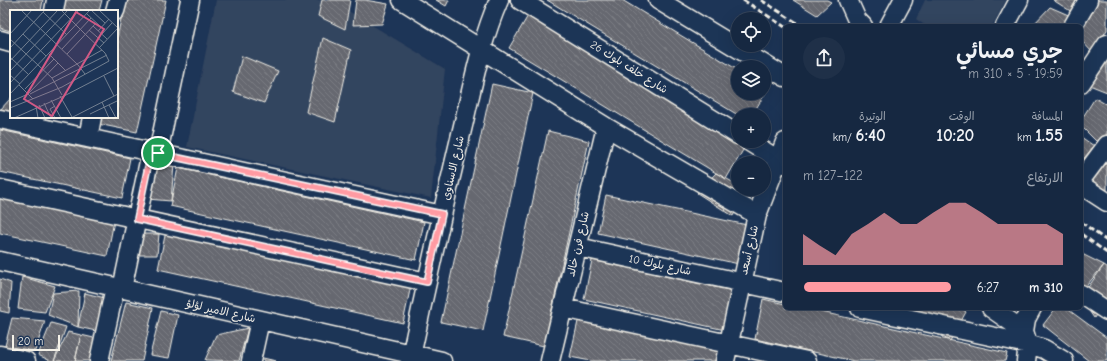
<!DOCTYPE html>
<html lang="ar">
<head>
<meta charset="utf-8">
<style>
	:root { --surface:#162841; --page:#1f3048; --text:#f1f3f6; --muted:#9ea6b1; --line:#35445a; --accent:#ff9aa2 }
	body { margin:0; font-family:"Comic Neue","Playpen Sans Arabic",sans-serif; background:var(--page); color:var(--text); direction:rtl; height:100vh; display:flex; flex-direction:column; font-size:15px; white-space:nowrap }
	* { box-sizing:border-box; margin:0 }
	p { font-size:13px; color:var(--muted) }
	.icon { flex:none; width:22px; height:22px; fill:none; stroke:currentColor; stroke-width:2; stroke-linecap:round; stroke-linejoin:round }
	.map { position:relative; flex:1; overflow:hidden; direction:ltr }
	.sheet { position:absolute; left:783px; top:24px; width:300px; height:286px; display:flex; flex-direction:column; background:var(--surface); border-radius:6px; box-shadow:0 4px 16px #0002,0 0 0 1px var(--line); direction:rtl }
	.sheet>* { flex:none }
	.controls { position:absolute; left:731px; top:12px; display:grid; gap:8px }
	.controls a { display:grid; place-items:center; width:40px; height:40px; border-radius:50%; background:var(--surface); box-shadow:0 4px 16px #0002,0 0 0 1px var(--line); font-size:20px }
	.scale { position:absolute; left:12px; bottom:10px; width:48px; box-sizing:border-box; padding-left:4px; border:2px solid #f4f1e8; border-top:0; font-size:11px; line-height:14px; white-space:nowrap; color:#f4f1e8; -webkit-text-stroke:3px #1d3557; paint-order:stroke }
	.pin { position:absolute; display:grid; place-items:center; width:34px; height:34px; color:#fff; margin:-17px; border:2px solid #fff; border-radius:50%; box-shadow:0 1px 4px #0007 }
	.round { display:grid; place-items:center; flex:none; width:42px; height:42px; border-radius:21px; background:var(--page) }
	.summary { display:flex; align-items:center; justify-content:space-between; height:68px; padding:0 20px }
	h1 { font-size:22px; font-weight:600; line-height:30px }
	.metrics { display:grid; grid-template-columns:repeat(3,1fr); gap:6px; height:68px; padding:4px 20px }
	.metrics div { display:grid; align-content:center }
	.metrics b { font-size:17px; font-weight:600 }
	.metrics small { font-size:11px; font-weight:400 }
	.metrics p { font-size:11px }
	.chart { height:112px; padding:8px 20px }
	.chart p { display:flex; justify-content:space-between }
	.chart svg { width:100%; height:72px; margin-top:4px; fill:var(--accent); opacity:.7 }
	ul { padding:0 20px; list-style:none; font-size:13px }
	li { display:grid; grid-template-columns:64px 48px 1fr; align-items:center; height:30px }
	li i { height:10px; border-radius:5px; background:var(--accent) }
	.map>svg:first-child { display:block }
</style>
</head>
<body>
<div class="map">
<svg width="1107" height="361" viewBox="0 0 1107 361">
	<defs>
		<pattern id="building-back-hatch" width="6" height="6" patternUnits="userSpaceOnUse"><rect width="6" height="6" fill="#666870"/><path d="M-1 5l2 2M0 0l6 6M5-1l2 2" fill="none" stroke="#7c7e84"/></pattern>
	</defs>
	<rect width="100%" height="100%" fill="#1d3557"/>
	<filter id="ink" filterUnits="userSpaceOnUse"><feTurbulence type="fractalNoise" baseFrequency=".025" numOctaves="2"/><feDisplacementMap in="SourceGraphic" scale="8" xChannelSelector="R" yChannelSelector="G"/><feConvolveMatrix kernelMatrix="1 2 1 2 8 2 1 2 1" color-interpolation-filters="sRGB"/></filter>
	<g filter="url(#ink)">
		<path fill="#33445e" d="M216,0H330L445,69L431,198L187,147Z
			M925,0H1006L992,26H926L916,19Z"/>
		<path fill="url(#building-back-hatch)" stroke="#f4f1e8" d="M0,0H43L41,11H11V31L0,28Z
			M61,0H102L99,11H59Z
			M125,0H166L137,132L98,124L100,117H117V38Z
			M322,0H350L345,29L318,16Z
			M356,0H365L388,4L382,24L353,25Z
			M436,0H449L446,6Z
			M547,0H622L738,70V93H764V86L768,89L752,115H738Z
			M793,0H827L831,2L817,15Z
			M1053,0H1079L1072,12Z
			M1095,0H1107V30L1092,52L1081,40V27Z
			M1050,7L1073,17L1066,26H1032Z
			M529,14L746,145L726,179L509,48Z
			M323,38L351,50L335,122L306,112Z
			M1107,55V92L1087,84Z
			M242,56L278,71L264,103L233,92Z
			M492,84L533,93L483,331L441,322Z
			M11,98V115L0,110Z
			M1095,98L1107,105V135L1100,145L1081,126V120Z
			M0,130L130,158L122,198L0,172Z
			M548,131L589,141L544,346L503,337Z
			M1081,137L1094,146L1081,162Z
			M160,161L174,164L171,201L147,199Z
			M1107,162V193L1106,194L1090,179Z
			M178,168L424,222L416,260L170,206Z
			M716,173L738,185V189L747,190L733,216L697,193Z
			M0,192L115,216L107,256L0,233Z
			M606,195L747,225L739,264L598,233Z
			M166,231L411,285L403,323L158,269Z
			M143,234H159L157,255H138Z
			M1082,254L1104,265L1081,292V256Z
			M592,260L733,291L725,330L584,299Z
			M1104,265L1107,267V298L1094,318L1081,299V297Z
			M22,277L55,286L45,312L18,309Z
			M0,279L11,283L9,313L0,311Z
			M79,291L78,327L48,315L53,293Z
			M85,293L105,298L96,331L78,327Z
			M763,299L785,304V308H803L1007,353L1005,361H854L755,339Z
			M126,302L153,308L142,361H111Z
			M916,308H961L966,312L950,341L910,319Z
			M1056,308H1066L1107,338V361H1089L1043,325Z
			M161,311L178,315L169,358L150,355Z
			M579,317L719,348L717,361H591L570,357Z
			M12,318L45,321L35,351L5,346Z
			M51,323L66,327L54,361H51L38,355Z
			M248,328L239,361L205,360L216,335Z
			M68,332L81,335L75,361H54Z
			M81,335L98,339L93,361H75Z
			M263,358L276,361H263Z"/>
		<g fill="none" stroke-linecap="round" stroke-linejoin="round">
			<defs>
				<path id="minor" d="M402,0L606,127L757,215
					M520,0L738,135
					M658,0L785,77
					M848,0L857,20L863,26
					M54,11L56,0
					M115,11L118,0
					M889,26L903,0
					M1005,26L1019,0
					M1073,26L1088,0
					M0,40L11,43
					M1081,83L1107,44
					M0,119L442,215
					M88,138L92,117
					M748,141L785,164
					M158,153L190,0
					M1081,180L1107,145
					M1081,185L1107,202
					M0,189L427,282
					M578,247L785,292
					M0,261L442,361
					M122,289L151,152
					M1081,294L1107,311
					M563,308L807,361
					M860,308L1028,344L1044,349L1064,361
					M991,308L1024,331
					M0,355L26,361
					M99,361L115,287
					M251,361L260,320
					M410,361C426,285 443,209 461,134C472,89 480,43 499,0
					M550,361L606,127
					M725,361L757,215L785,142
					M1026,361L1028,344L1024,331L1026,319L1032,308"/>
			</defs>
			<use href="#minor" stroke="#f4f1e8" stroke-width="21"/>
			<use href="#minor" stroke="#1d3557" stroke-width="18"/>
			<path stroke="#f4f1e8" stroke-width="3" stroke-dasharray="6 3" stroke-linecap="butt" d="M743,0L785,27
				M761,0L802,26
				M1081,222L1107,241
				M1081,234L1107,253"/>
		</g>
	</g>
	<g fill="none" stroke-linecap="round" stroke-linejoin="round" filter="url(#ink)">
		<defs>
			<path id="route" d="M151,152L442,214L427,282L137,219Z"/>
		</defs>
		<use href="#route" stroke="#fff" stroke-width="8"/>
		<use href="#route" stroke="#ff9aa2" stroke-width="5"/>
	</g>
	<g text-anchor="middle" dominant-baseline="central" stroke-width="3" stroke-linejoin="round" paint-order="stroke">
		<g font-size="11" fill="#f4f1e8" stroke="#1d3557">
			<text transform="translate(629 67) rotate(32)">شارع خلف بلوك 26</text>
			<text transform="translate(453 168) rotate(-77)">شارع الاسناوى</text>
			<text transform="translate(578 244) rotate(-77)">شارع فرن خالد</text>
			<text transform="translate(749 250) rotate(-77)">شارع أسعد</text>
			<text transform="translate(660 265) rotate(12)">شارع بلوك 10</text>
			<text transform="translate(221 311) rotate(13)">شارع الامير لؤلؤ</text>
		</g>
	</g>
	<g transform="translate(10 10)">
		<rect width="108" height="108" fill="#1d3557"/>
		<path fill="none" stroke="#738091" stroke-width="1" d="M11,0L68,55L75,64M51,0L66,15M81,0L95,13M89,0L108,18M33,2L57,25M77,4L91,17M66,15L75,24M83,16L97,29M79,20L94,33M88,21L99,9M0,24L22,0M13,24L36,46M92,24L102,13M0,29L42,68L52,85M0,38L35,0M89,38L108,18M52,39L81,8M39,44L56,61M57,44L86,13M0,47L19,65M0,51L48,0M0,61L58,0M0,65L10,74M94,66L104,86M42,68L92,40M0,73L69,0M9,75L23,89M15,79L44,49M0,84L80,0M20,84L97,45M50,86L62,107M41,90L51,108M0,92L18,84L48,53M92,92L99,108M34,93L41,108M29,95L35,108M99,95L106,108M26,96L28,108M45,96L40,99L45,108M0,98L52,77L99,51L95,43L75,24M80,104L107,91M4,108L56,85L108,58M61,108L108,84"/>
		<path fill="#d15985" fill-opacity="0.15" stroke="#d15985" stroke-width="2" d="M66,2L94,19L42,106L14,89Z"/>
		<rect width="108" height="108" fill="none" stroke="#f4f1e8" stroke-width="2"/>
	</g>
</svg>
<div class="controls">
<a><svg class="icon" aria-label="locate" viewBox="0 0 24 24"><circle cx="12" cy="12" r="6"/><path d="M12 2v4M12 18v4M2 12h4M18 12h4"/></svg></a>
<a><svg class="icon" aria-label="layers" viewBox="0 0 24 24"><path d="M12 4l9 5-9 5-9-5zM3 14l9 5 9-5"/></svg></a>
<a>+</a>
<a>−</a>
</div>
<div class="scale">20 m</div>
<div class="pin" style="left:158px;top:153px;background:#1e9e55"><svg class="icon" aria-label="arrive" viewBox="0 0 24 24"><path d="M6 21V4h12l-3 4 3 4H6"/></svg></div>
<section class="sheet">
<div class="summary"><div><h1>جري مسائي</h1><p>19:59 · 5 × 310 m</p></div><a class="round"><svg class="icon" aria-label="share" viewBox="0 0 24 24"><path d="M12 15V3M7 8l5-5 5 5M5 13v7h14v-7"/></svg></a></div>
<div class="metrics">
<div><p>المسافة</p><b>1.55<small> km</small></b></div>
<div><p>الوقت</p><b>10:20</b></div>
<div><p>الوتيرة</p><b>6:40<small> /km</small></b></div>
</div>
<div class="chart"><p><span>الارتفاع</span>122–127 m</p>
<svg viewBox="0 0 160 44" preserveAspectRatio="none"><path d="M0 44V25L10 32L20 38L30 25L40 19L50 12L60 19L70 19L80 12L90 6L100 6L110 12L120 19L130 19L140 19L150 19L160 25V44z"/></svg>
</div>
<ul>
<li><b>310 m</b>6:27<i style="width:99%"></i></li>
</ul>
</section>
</div>
</body>
</html>
